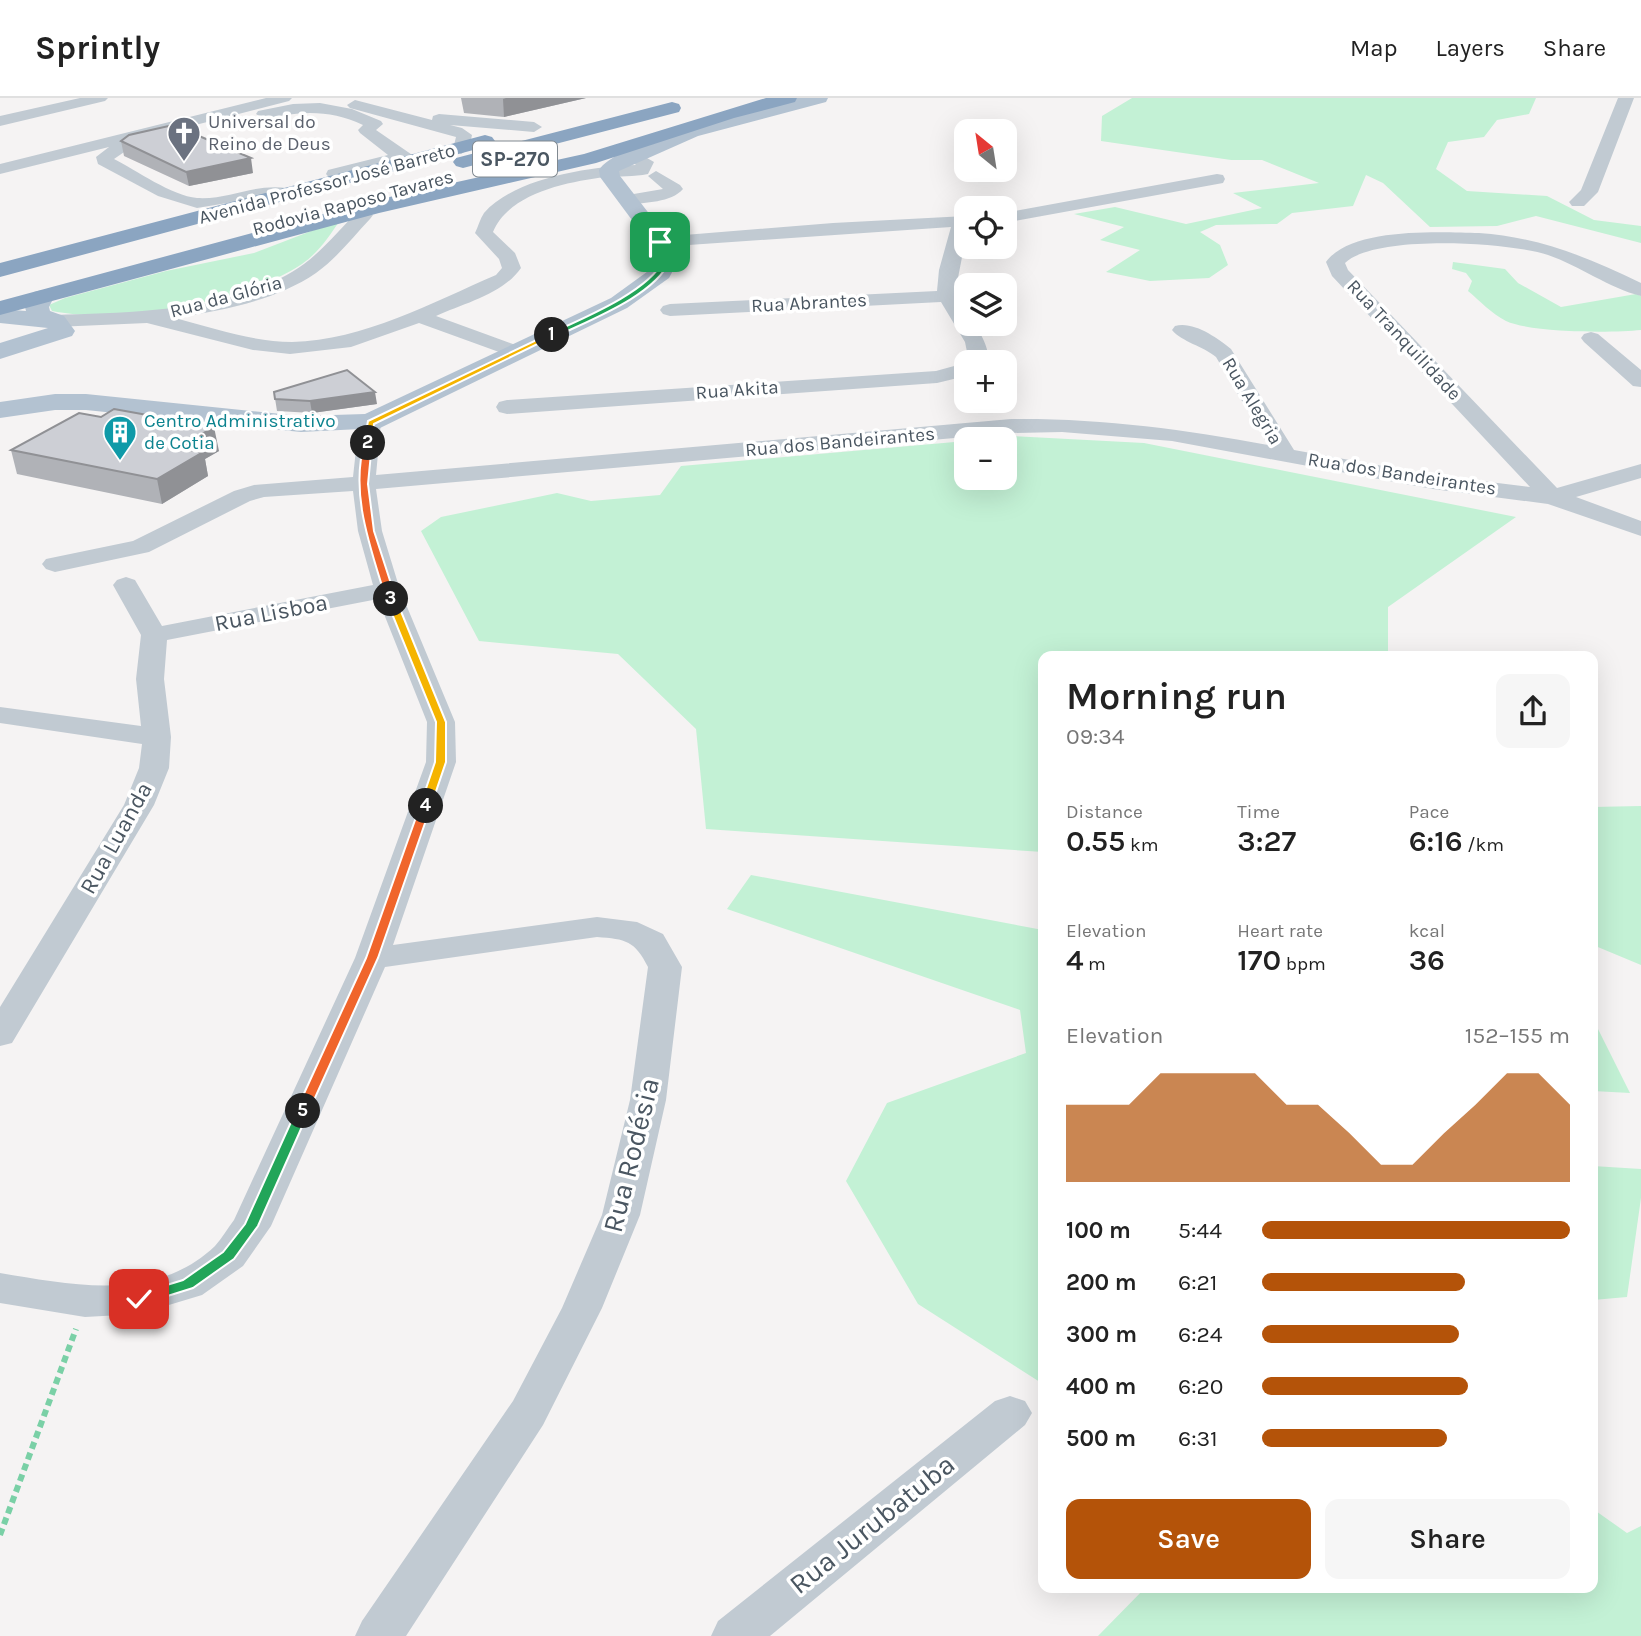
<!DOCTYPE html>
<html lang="en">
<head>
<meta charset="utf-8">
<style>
	:root { --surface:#fff; --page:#f6f6f6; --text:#222; --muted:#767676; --line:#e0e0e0; --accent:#b45309 }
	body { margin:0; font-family:Karla,sans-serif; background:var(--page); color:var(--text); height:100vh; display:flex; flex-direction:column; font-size:26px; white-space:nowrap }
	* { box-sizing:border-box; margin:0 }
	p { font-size:23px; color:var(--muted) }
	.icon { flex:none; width:38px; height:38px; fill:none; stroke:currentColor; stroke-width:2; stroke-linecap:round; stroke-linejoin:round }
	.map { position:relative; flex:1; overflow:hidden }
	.sheet { position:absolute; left:1038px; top:553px; width:560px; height:942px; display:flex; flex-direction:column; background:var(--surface); border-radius:14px; box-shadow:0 7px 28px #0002 }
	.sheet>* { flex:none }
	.needle { width:46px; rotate:330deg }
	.tools { position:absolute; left:954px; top:21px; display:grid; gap:14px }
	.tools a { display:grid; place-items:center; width:63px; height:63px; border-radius:14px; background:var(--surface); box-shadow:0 7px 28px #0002; font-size:35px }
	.pin { position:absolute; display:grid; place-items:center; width:60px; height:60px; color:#fff; margin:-30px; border-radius:14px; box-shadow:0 4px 10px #0006 }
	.km { position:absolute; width:35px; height:35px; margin:-18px; border-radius:50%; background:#222; color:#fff; font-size:19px; line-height:35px; text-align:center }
	.round { display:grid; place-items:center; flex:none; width:74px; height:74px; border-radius:14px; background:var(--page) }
	.head { display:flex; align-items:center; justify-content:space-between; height:119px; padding:0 28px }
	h1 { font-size:38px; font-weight:600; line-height:52px }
	.metrics { display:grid; grid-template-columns:repeat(3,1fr); gap:10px; height:119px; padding:7px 28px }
	.metrics div { display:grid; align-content:center }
	.metrics b { font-size:30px; font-weight:600 }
	.metrics small { font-size:19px; font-weight:400 }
	.metrics p { font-size:19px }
	.chart { height:196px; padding:14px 28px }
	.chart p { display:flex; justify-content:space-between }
	.chart svg { width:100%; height:126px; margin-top:7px; fill:var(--accent); opacity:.7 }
	.button { display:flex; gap:14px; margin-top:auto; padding:14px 28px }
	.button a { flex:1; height:80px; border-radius:14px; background:var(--accent); color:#fff; font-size:28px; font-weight:600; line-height:80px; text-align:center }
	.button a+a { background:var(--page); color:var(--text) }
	ul { padding:0 28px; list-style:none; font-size:23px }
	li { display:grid; grid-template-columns:112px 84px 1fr; align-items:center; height:52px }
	li i { height:18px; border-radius:9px; background:var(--accent) }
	header { display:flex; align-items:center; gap:42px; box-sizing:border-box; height:98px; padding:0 35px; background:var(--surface); border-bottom:2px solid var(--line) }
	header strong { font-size:33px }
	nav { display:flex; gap:38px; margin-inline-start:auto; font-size:24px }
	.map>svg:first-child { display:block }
</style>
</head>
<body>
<header>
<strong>Sprintly</strong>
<nav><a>Map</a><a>Layers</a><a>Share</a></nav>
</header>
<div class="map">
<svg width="1641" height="1538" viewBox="0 0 1641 1538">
	<rect width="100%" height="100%" fill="#f5f3f3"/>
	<path fill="#c3f1d5" d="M1132,0H1536L1529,16L1497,22L1484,39L1448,44L1436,71L1467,93L1547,98L1594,122L1641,128V145L1536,118L1497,128L1430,129L1383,85L1366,77L1353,108L1292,115L1277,126L1216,127L1200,134L1220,147L1228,167L1209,180L1150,183L1106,174L1140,152L1100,142L1124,129L1074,116L1115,109L1186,126L1262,110L1233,95L1319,85L1262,62H1231L1101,43L1102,18Z
		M340,122C329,139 319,154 302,166C243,205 120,227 52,213L49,207L65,200L166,173L254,155Z
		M1453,164L1505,171L1518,185L1561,209L1636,196L1641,198V232C1612,235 1532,235 1506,223C1492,216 1480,203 1468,193L1472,183L1466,175L1452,171Z
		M1012,338L1144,345L1516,419L1388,509V558H1043V754L706,731L696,631L618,556L479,543L421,433L441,419L557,395L591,403L660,397L681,368L966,343V380H1004V341H980Z
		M1641,708V867L1593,847L1592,709Z
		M751,777L1043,832V1286L918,1206L846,1083L887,1005L1026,955L1020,912L727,811Z
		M1592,930L1598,931L1630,995L1593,993Z
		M1593,1068L1641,1071V1100L1627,1199L1593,1202Z
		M1593,1411L1627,1435L1641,1428V1538H1098L1146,1489H1592Z"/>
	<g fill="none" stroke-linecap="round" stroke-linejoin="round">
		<path stroke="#7ad0a6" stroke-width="6" stroke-dasharray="7 4.5" stroke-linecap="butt" d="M0,1437L76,1231"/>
		<path fill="#c1cad2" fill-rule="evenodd" d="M80,0H108L105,3L0,28V18Z
			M266,0H292L289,3L125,45L130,50L114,61C136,72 172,98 197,100C234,102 257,82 298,92L301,96L298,100L269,98L197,110L158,98L98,66L96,59L109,49L0,76V66Z
			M1618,0H1634L1598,94L1584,108H1572L1569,104L1581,92Z
			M355,2L432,22L433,18L439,16L534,24L542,29L534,34L450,27L462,30L472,37L469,51L461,56L453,51L456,39L350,10L347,7Z
			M320,5L352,11L381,23L383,26L376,32L421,63L413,68L400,64L346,78L351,83L348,87H336L326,76L328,72L388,57L360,35L358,32L363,27C330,11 299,13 264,21L256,16L258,13L293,6Z
			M633,52L654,64L648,76C634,79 619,78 605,79C567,84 509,95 493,134L515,155L521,170C503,196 465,205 436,218L524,250L527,254L524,258H510L419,225L351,249L290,256L253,252L147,225L55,229L48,227L45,223L48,219L55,217C134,214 237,214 304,166C324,151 340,131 358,113L364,112L373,117L370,121C353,139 337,160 316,175C275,203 223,212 175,220C213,230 253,244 292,244C364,242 431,205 496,177L502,170L499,161L475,135C478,129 480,121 484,115C514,80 592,68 636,67L625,57Z
			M656,73L680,87L683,91C671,105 645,104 628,107L622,106L619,102L622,98L663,91L648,78Z
			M1217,76L1223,77L1225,81L1223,85L1004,125V115Z
			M966,118V139L956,190L966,214V226H974C982,237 987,247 989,261L987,264H966V278L937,285L507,316L499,314L496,309L499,304L507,302L936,273L965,265L968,259L965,244L941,204L670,218L663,216L660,212L663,208L670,206L937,193L939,172L951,129L660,149L651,144L660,139L833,125Z
			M1479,135C1538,139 1588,159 1641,185V198C1609,190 1580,168 1548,157C1508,144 1375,136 1345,165L1348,172L1557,390L1641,366V380L1576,399L1641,423V438L1548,406L1433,391L1172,343L1062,334L1011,335L376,391L382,433L400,492L455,624L456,664L393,847L597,819L637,824L663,836L682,869L666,1002L640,1117L602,1210L543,1327L406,1538H355L362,1523L513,1303L562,1210L602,1117L630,1002L648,869C635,843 626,841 597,839L385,869L271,1128L243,1168L202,1197L139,1216L85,1219L0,1205V1175C73,1187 155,1205 215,1148C222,1140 228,1130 234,1122L355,860L426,664L427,624L378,501L167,542L164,581L171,639L169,670L154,707L12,945L0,948V909L124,707L139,670L142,646L0,625V609L141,628L136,581L141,537L113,487L117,482L126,479L135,482L162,528L373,487L358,433L353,393L264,399L250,403L149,454L55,474L46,471L42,466L46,461L133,443L234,393L254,387L353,379L359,324L362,319H378L381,324L376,377L1011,321C1099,320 1182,331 1268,347L1216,259C1203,248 1182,244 1172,232L1175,228C1194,223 1217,240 1231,251L1294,352L1433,377L1530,389L1332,178L1326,164C1351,129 1439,134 1479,135Z
			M1591,234L1598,236L1641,272V289L1633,288L1584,244L1581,240L1584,236Z
			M1010,1298L1025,1303L1032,1315L1025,1327L770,1538H711L718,1523L995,1303Z"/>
		<path fill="#b3c2d1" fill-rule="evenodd" d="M797,0H828L826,4L698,38L619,73L620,78L671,144L678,163L669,180L627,210L380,330L301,334L86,312H55L0,320V304L55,296H86L301,318L365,316L611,200L651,171L656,163L649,145L600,79L599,72C620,41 757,11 797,0Z
			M42,192L50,194L54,199L49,209L50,213L64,218L75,233L72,238L0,261V245L48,230L0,225V211L26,213L25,209L34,194Z"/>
		<path fill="#8ba5c1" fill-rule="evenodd" d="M766,0H797L795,4L734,20L596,65L379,115L0,217V203L367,104L584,56Z
			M672,4L679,6L681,10L679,14L463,70L456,68L453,64L456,60Z
			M485,37L492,39L495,43L492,47L0,179V165Z"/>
	</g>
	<path fill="#b0b2b7" d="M461,0H586L504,19L464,15Z
		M121,43L253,75L189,88L124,58Z
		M274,294L377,306L312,315L277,313Z
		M11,352L219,353L205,361L208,378L162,406L17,376Z"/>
	<path fill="#909195" d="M506,0H586L504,19L503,1Z
		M251,60L253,75L189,88L186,74Z
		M375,294L377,306L312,315L310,303Z
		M214,329L219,353L205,361L208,378L162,406L157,381L177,350Z"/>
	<path fill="#cdcfd5" stroke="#909195" stroke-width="2" d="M173,27L251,60L186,74L121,43L129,37Z
		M347,272L375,294L310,303L275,301L274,294Z
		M114,311L214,329L177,350L203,354L157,381L11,352L79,315L101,319Z"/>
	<path fill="#22a559" stroke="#fff" stroke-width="2" d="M660,142L664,144L670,163C653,199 589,222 555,239H549V236C581,221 648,194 663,163L657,144Z"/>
	<path fill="#f5b400" stroke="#fff" stroke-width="2" d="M549,236L556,237L374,326L372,345L368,347L364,345L368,323Z"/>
	<path fill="#f0652b" stroke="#fff" stroke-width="2" d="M365,343L372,345L368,386L374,433L396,501L391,504L386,501C371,451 349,395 365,343Z"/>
	<path fill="#f5b400" stroke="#fff" stroke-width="2" d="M391,498L396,501L446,624V664L431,708L426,711L420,708L435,664L436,624L386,501Z"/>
	<path fill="#f0652b" stroke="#fff" stroke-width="2" d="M426,705L431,708L378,860L309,1013L308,1016H298L296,1013L366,860L420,708Z"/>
	<path fill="#22a559" stroke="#fff" stroke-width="2" d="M303,1008L309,1013L258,1128L234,1161L193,1190L139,1207L134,1205L132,1201L134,1197L183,1182L223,1154L245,1126L296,1013Z"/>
	<defs>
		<symbol id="church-pin" viewBox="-11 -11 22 30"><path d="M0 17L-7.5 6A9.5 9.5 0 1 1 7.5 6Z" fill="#6b7280" stroke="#fff"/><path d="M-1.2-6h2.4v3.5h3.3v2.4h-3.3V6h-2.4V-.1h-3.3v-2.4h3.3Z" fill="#fff"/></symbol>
		<symbol id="building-pin" viewBox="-11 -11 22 30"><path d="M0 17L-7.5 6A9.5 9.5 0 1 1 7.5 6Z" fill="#0f9aa8" stroke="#fff"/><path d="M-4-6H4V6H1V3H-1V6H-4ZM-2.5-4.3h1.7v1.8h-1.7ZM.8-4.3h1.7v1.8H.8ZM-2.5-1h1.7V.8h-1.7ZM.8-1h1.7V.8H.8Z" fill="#fff"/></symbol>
	</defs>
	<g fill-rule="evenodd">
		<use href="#church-pin" x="165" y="16" width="38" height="52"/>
		<use href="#building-pin" x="101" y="315" width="38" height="52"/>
	</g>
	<g text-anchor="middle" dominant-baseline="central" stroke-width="7" stroke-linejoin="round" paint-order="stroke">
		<g font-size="19" fill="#5b616d" stroke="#fff" text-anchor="start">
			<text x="208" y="24">Universal do<tspan x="208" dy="22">Reino de Deus</tspan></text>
		</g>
		<g font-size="19" fill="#4a5661" stroke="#fff">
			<text transform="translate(327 86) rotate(-15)">Avenida Professor José Barreto</text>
			<text transform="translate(353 105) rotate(-15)">Rodovia Raposo Tavares</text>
			<text transform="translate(226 199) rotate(-15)">Rua da Glória</text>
			<text transform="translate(809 205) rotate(-3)">Rua Abrantes</text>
			<text transform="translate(1404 242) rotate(47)">Rua Tranquilidade</text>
			<text transform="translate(737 292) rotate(-4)">Rua Akita</text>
			<text transform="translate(1252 303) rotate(59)">Rua Alegria</text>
			<text transform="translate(840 344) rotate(-5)">Rua dos Bandeirantes</text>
			<text transform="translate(1402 376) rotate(9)">Rua dos Bandeirantes</text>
		</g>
		<g font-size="19" fill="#0d838f" stroke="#fff" text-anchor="start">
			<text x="144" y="323">Centro Administrativo<tspan x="144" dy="22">de Cotia</tspan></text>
		</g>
		<rect fill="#fff" stroke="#808990" stroke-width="2" x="473" y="43.5" width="84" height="35" rx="5"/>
		<g font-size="21" font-weight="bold" fill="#4a5661">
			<text x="515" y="61">SP-270</text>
		</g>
		<g font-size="23" fill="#4a5661" stroke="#fff">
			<text transform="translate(271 515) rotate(-11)">Rua Lisboa</text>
			<text transform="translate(116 740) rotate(-61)">Rua Luanda</text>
		</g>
		<g font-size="28" fill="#4a5661" stroke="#fff">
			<text transform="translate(631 1057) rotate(-76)">Rua Rodésia</text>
			<text transform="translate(872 1426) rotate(-39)">Rua Jurubatuba</text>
		</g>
	</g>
</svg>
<div class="tools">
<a><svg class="needle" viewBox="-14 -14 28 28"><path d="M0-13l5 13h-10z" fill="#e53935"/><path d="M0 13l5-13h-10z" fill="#767676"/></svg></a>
<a><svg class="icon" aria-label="locate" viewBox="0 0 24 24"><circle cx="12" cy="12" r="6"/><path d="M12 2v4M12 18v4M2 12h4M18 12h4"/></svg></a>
<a><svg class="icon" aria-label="layers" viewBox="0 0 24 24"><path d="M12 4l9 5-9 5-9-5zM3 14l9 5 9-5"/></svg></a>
<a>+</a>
<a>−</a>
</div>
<div class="pin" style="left:660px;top:144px;background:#1e9e55"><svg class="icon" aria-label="arrive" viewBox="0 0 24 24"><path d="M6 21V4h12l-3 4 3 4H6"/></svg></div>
<div class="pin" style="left:139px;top:1201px;background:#d93025"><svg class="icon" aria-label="check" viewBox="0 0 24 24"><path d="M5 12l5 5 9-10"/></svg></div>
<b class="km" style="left:552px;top:237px">1</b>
<b class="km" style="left:368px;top:345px">2</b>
<b class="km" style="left:391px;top:501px">3</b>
<b class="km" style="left:426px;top:708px">4</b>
<b class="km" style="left:303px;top:1013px">5</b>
<section class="sheet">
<div class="head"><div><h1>Morning run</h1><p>09:34</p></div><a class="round"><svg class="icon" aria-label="share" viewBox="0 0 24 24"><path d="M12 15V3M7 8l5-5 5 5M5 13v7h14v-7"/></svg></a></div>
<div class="metrics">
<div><p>Distance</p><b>0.55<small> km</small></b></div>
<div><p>Time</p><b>3:27</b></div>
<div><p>Pace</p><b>6:16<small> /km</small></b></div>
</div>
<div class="metrics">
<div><p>Elevation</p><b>4<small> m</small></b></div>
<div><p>Heart rate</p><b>170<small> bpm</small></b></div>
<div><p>kcal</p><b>36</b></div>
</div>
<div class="chart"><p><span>Elevation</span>152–155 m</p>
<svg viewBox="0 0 160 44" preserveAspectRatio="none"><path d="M0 44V17L10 17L20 17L30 6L40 6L50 6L60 6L70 17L80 17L90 27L100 38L110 38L120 27L130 17L140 6L150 6L160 17V44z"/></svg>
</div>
<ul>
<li><b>100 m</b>5:44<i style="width:100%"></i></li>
<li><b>200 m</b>6:21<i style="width:66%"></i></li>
<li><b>300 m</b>6:24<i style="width:64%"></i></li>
<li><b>400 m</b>6:20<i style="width:67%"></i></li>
<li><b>500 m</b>6:31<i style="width:60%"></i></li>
</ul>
<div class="button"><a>Save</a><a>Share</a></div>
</section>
</div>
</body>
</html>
